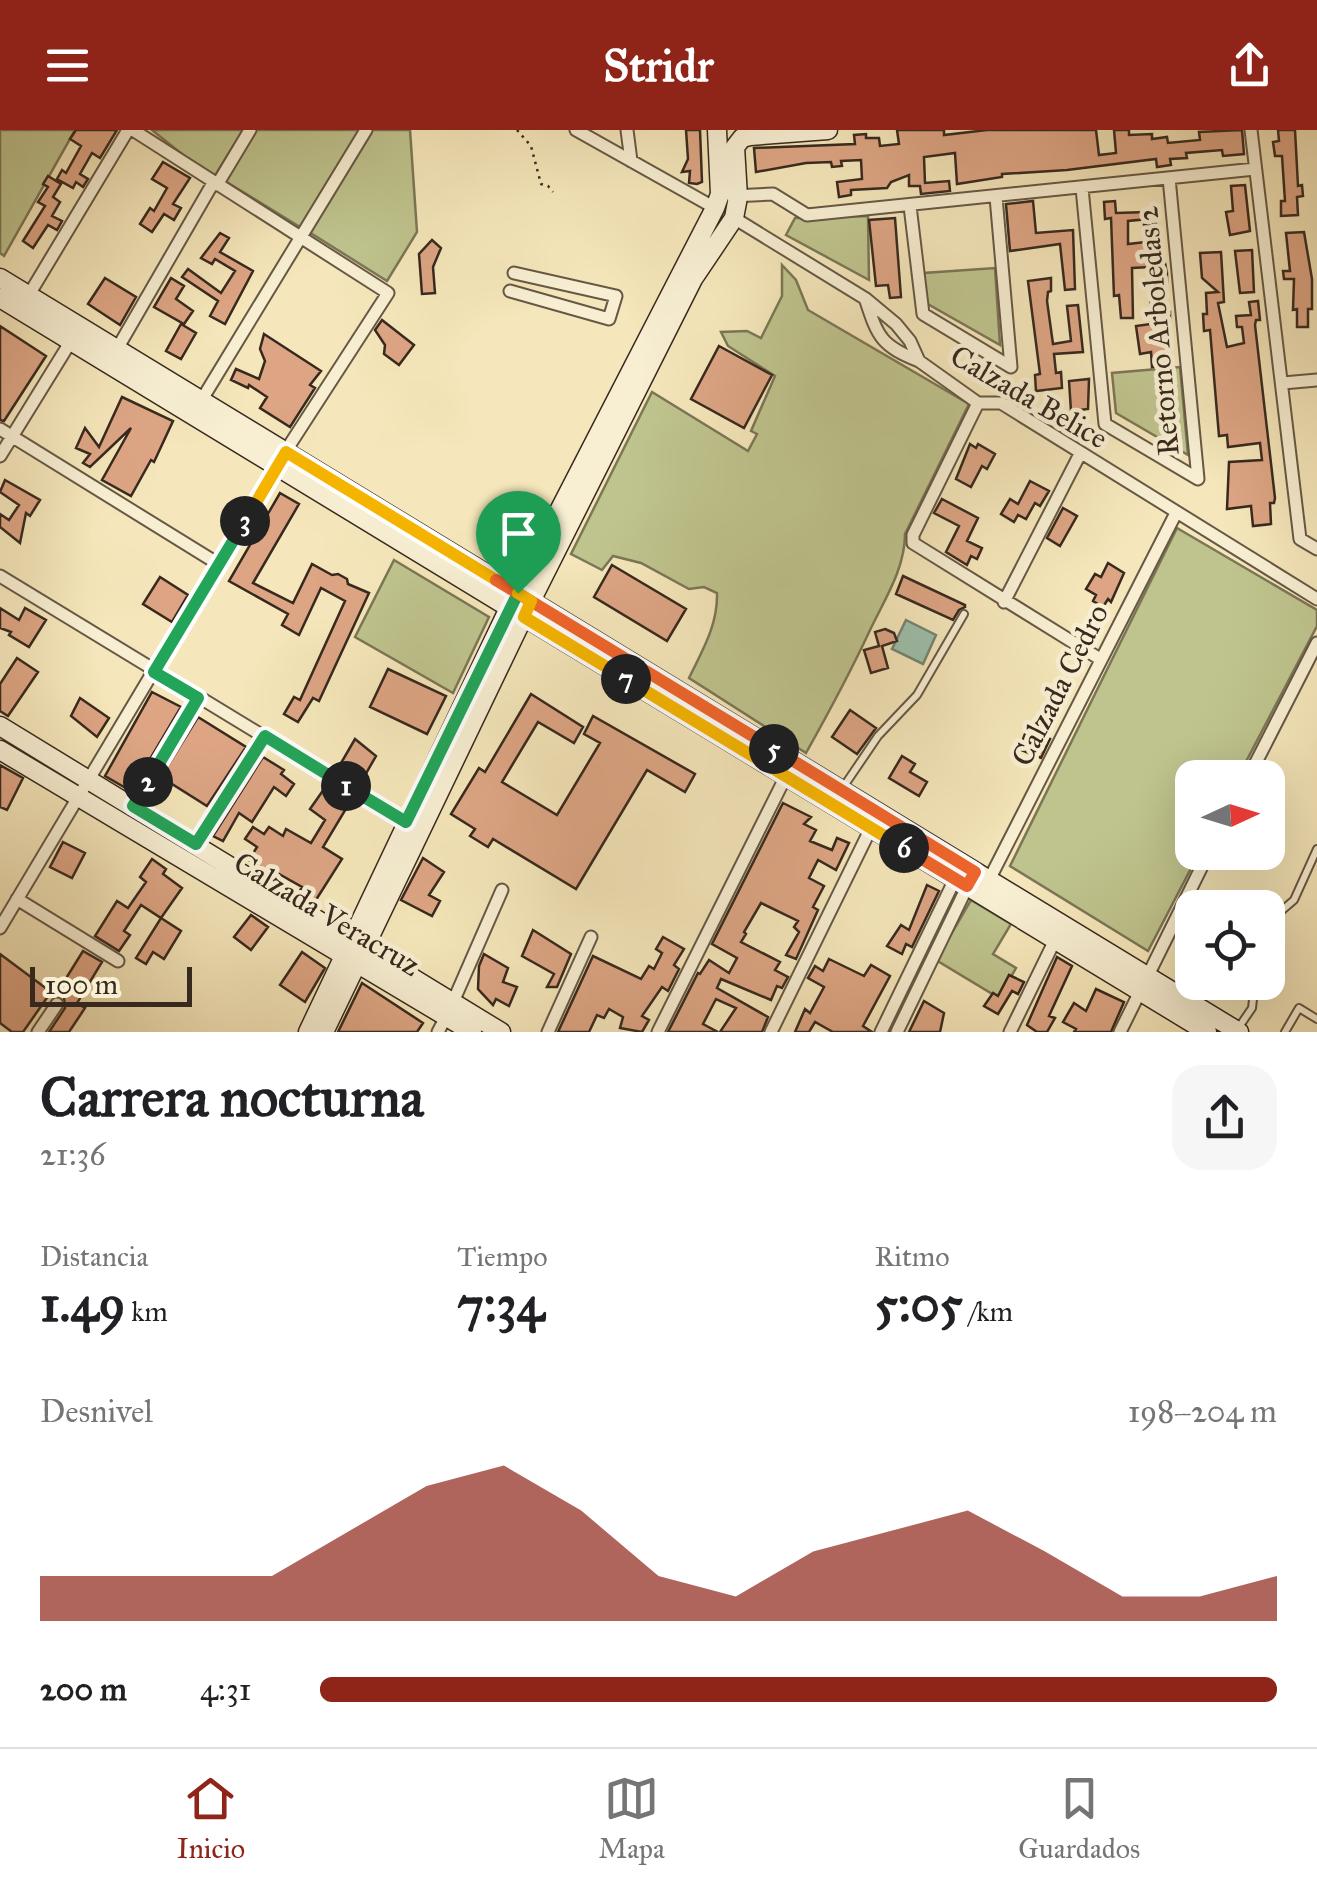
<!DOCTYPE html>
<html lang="es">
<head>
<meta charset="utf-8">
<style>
	:root { --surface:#fff; --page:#f6f6f6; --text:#202124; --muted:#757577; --line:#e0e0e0; --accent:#8f2418 }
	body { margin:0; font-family:"IM FELL Great Primer",serif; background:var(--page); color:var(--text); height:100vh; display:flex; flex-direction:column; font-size:38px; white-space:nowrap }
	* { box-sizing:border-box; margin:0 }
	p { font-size:32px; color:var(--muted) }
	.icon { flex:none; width:55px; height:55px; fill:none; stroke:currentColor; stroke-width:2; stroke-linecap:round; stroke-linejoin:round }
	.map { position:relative; height:902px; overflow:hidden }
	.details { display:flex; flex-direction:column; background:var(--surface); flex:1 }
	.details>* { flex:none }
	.needle { width:65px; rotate:86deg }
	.buttons { position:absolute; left:1175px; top:630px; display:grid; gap:20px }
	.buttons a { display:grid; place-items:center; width:110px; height:110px; border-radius:20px; background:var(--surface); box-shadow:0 10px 40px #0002; font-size:50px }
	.scale { position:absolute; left:30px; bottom:25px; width:162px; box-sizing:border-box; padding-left:10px; border:5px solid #37291e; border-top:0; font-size:28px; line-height:35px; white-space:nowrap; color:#37291e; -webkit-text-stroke:8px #f8efd3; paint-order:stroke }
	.pin { position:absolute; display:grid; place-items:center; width:85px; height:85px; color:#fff; margin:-102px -42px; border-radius:50% 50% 50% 0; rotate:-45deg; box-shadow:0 0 10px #0007 }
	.pin .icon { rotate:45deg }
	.km { position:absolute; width:50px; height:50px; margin:-25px; border-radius:50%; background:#222; color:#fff; font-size:28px; line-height:50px; text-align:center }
	.round { display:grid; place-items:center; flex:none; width:105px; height:105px; border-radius:30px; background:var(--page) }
	.summary { display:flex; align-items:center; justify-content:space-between; height:170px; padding:0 40px }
	h1 { font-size:55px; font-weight:700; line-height:75px }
	.figures { display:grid; grid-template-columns:repeat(3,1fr); gap:15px; height:170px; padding:10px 40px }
	.figures div { display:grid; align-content:center }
	.figures b { font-size:50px; font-weight:700 }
	.figures small { font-size:28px; font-weight:400 }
	.figures p { font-size:28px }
	.chart { height:280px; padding:20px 40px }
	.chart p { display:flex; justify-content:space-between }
	.chart svg { width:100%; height:180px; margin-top:10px; fill:var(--accent); opacity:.7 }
	ul { padding:0 40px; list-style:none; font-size:32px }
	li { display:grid; grid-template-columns:160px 120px 1fr; align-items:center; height:75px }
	li i { height:25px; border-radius:12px; background:var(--accent) }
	header { display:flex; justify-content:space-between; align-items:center; height:130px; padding:0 40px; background:var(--accent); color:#fff; font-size:45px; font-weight:700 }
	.dock { display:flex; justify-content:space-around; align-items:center; height:140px; border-top:2px solid var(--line); background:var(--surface); font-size:28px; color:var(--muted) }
	.dock a { display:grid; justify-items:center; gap:5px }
	.dock .on { color:var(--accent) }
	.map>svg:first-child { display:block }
</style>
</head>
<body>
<header><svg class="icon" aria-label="menu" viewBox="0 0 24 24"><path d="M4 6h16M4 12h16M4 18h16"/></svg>Stridr<svg class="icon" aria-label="share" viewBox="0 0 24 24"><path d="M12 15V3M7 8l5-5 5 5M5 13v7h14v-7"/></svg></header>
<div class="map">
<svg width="1317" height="902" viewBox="0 0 1317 902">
	<rect width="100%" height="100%" fill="#f5e7bb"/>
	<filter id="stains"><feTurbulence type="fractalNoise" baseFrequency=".002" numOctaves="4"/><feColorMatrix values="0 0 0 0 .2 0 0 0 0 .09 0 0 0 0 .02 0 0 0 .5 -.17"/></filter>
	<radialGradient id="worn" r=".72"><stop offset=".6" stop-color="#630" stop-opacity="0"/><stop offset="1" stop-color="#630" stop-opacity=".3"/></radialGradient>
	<path fill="#bfc48e" stroke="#7b7656" stroke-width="2.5" d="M0,0H75L4,126L0,123Z
		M152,0H243L213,49Z
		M256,0H359L300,97L225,51Z
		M371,0H410L417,102L387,151L309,102Z
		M868,86L869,150L786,105L795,88Z
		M782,135L796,150L808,180L969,274L905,404C905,438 885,469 871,498C851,541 829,582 806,623L689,548C702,521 718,495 717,463L704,457L689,459L641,433L613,426L602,440L571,424L652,262L748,321L757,304L751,301L775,246L728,216L721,202L747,201L761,208L782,166Z
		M995,138L1000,215L926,173L924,143Z
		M1180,237L1188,325L1116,283L1112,243Z
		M1177,398L1317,480V496L1238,647L1192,648V722L1199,723L1148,821L1010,736Z
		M394,430L489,487L453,563L355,507Z
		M971,770L1011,794L993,824L1016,838L999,868L936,830Z"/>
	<path fill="#9dc0ac" stroke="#748473" stroke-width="2.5" d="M906,490L936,505L923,534L892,519Z"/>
	<path fill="#dda584" stroke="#37291e" stroke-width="2.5" d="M76,0H117L100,28L92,23L80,44L88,49L83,57L76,52L73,58L57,49L62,40L66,43L81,16L70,9Z
		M686,0H700L702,52L697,54L689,53L690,41L682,42L688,29Z
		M897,0H944V5L987,0H1096L1099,25L1116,23L1114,0H1129V5L1152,4V9L1167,7L1168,13L1200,10L1199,2L1242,0L1244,24L1223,26L1222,20L1186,23L1187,28L1170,29L1171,35L1157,37L1156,29L1067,40L1002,44V47L957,54L955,23L924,27L925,53L949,51L950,61L921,64L920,56H909V45L891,52L887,58L851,60V65L839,67L837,52L862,49L861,30L841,31L842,36L832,37L831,32L806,33L756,42L754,18L855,14L854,5L866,4V8H879L880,16L899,14Z
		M1278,0H1295L1298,56L1302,55L1303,66L1297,67L1298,85L1281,86V71H1285L1282,26H1275L1273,12L1279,11Z
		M163,32L190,48L173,74L181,78L174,90L164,84L152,102L140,94L150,78L154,81L167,58L152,49Z
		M48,46L61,54L53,67L60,72L52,86L62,91L57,100L48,95L33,118L23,111L45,76L38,72L48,57L43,54Z
		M1245,55L1250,101L1230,105L1226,82L1233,81L1231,56Z
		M1033,71L1036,103L1073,100L1075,159L1065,160L1060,114L1010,121L1006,74Z
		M1115,71L1116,83L1148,82V89L1128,91V114L1146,112L1144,95L1156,94L1158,98L1167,143V152H1163L1165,182H1170V191L1164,192L1171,209L1167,210L1168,235L1152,237L1151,222L1140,224L1136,196L1151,194L1150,137L1132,138L1133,188H1121L1119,165L1114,166L1111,88L1105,89L1104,72Z
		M895,88L901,167L890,168L888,155L876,156L869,90Z
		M1304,102L1312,149V179H1308V197H1297V179L1293,180L1294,149H1284L1283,141H1290L1286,103Z
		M220,103L229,108L220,122L253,141L225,194L210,186L218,171L182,147L188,139L221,163L235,141L215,129L212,134L201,128Z
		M432,110L441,118L433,137L435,163L422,164L419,124Z
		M1252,120L1254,162L1240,163L1235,121Z
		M1221,122L1224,172L1218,173L1227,217L1244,213L1242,197H1237L1236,186L1251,185L1249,172L1258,171L1260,190H1256L1255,195L1275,368L1274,373H1270L1271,394L1253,396L1251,376L1227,379L1229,332L1262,330L1260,313L1228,317L1227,305L1219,306L1210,200L1204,201L1203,184H1207L1206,163L1218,162L1202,148L1200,123Z
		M105,148L136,167L120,195L88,174Z
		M171,148L184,156L176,169L193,181L184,194L154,177Z
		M1051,148V161L1048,162L1047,171L1053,214L1071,211L1067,176L1078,175L1083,222L1054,224L1056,243L1061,242L1062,258L1036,261L1035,245L1040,244L1028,151Z
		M382,190L414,215L399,235L384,224L385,215L375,200Z
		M181,194L196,203L181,229L166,221Z
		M0,196L46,226L4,291L0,290Z
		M264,204L321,241L310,255L315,258L290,297L260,278L267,267L249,255L248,258L231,250L236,239L259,249L265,231L260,219Z
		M719,216L772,245L744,298L691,269Z
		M1089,249L1088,279L1071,281L1069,251Z
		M122,267L173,291L154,332L151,330L131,366L102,350L131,298L90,337L83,333L90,324L76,318L85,298L99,317Z
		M970,314L976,318L978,314L995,324L987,339L982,336L971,357L956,349Z
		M5,350L40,370L30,386L26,383L20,413L0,397V384L9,390L19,375L0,362Z
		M1030,351L1049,361L1040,376L1035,373L1026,389L1018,385L1014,392L1001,384L1010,369L1018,374Z
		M280,363L299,374L253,453L293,473L312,434L332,445L338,444L347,449L348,454L369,463L319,571L313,568L298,592L284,584L294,567L300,570L345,471L321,458L299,505L282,495L288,484L229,451Z
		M942,369L978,388L967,411L982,418L977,429L971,426L967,435L946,422L959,396L934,383Z
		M1063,378L1077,386L1060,416L1047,408Z
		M1108,433L1124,443L1111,472L1108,469L1103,477L1093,471L1096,465L1086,459L1095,444L1101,447Z
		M612,435L686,479L667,511L594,467Z
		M903,446L965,475V477L959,480L953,490L896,464Z
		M160,447L188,465L172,492L143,474Z
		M0,478L19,490L25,478L46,490L29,517L9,505L11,502L0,498Z
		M885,499L894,503L897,511L882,516L888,538L871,543L864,520L879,516L875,502Z
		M17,528L38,542L8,586L0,581V554Z
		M388,539L446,566L427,604L370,577Z
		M152,562L181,577L131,661L105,646Z
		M531,564L583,597L574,613L538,592L502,652L557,685L600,613L584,604L593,586L695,644L685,662L647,640L576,759L493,709L488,717L470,706L475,699L451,684L479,638L485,642Z
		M80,568L109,588L97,607L71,586Z
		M850,580L876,598L857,624L832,607Z
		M198,587L246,617L207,676L161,647Z
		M1027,599L1050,609L1041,628L1019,619Z
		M355,609L376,626L364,647L341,633Z
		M902,626L915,634L910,642L927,652L919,666L889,648Z
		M263,627L284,640L281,644L294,654L286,666L274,657L252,692L239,683L223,711L213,706Z
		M0,635L23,648L7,680L0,677Z
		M324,659L347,677L323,717L342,729L314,773L298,764L302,757L277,743L275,746L249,730L257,717L245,709L253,697L264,704L269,697L283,706L286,699L311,713L325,690L310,679Z
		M783,673L811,687L804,694L816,700L810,711L832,720L837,708L849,713L836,740L818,730L809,748L824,756L813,777L818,780L796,829L786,825L799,802L794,797L798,791L761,773L744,802L746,804L741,812L780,832L775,840L788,847L782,858L777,856L771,870L721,849L717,858L768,887L762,902H720L736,878L716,869L703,894L718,902H668L698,843L700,844L709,830L729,843L737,828L712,814Z
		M63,712L85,723L72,748L50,737Z
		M423,728L444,742L429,765L440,771L432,786L401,770Z
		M152,729L166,739L163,744L182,758L161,788L141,775L124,801L130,805L119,821L95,806L117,771L128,778L146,752L140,747Z
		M927,755L939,761L912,817L906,814L902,824L887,816L901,795L909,800Z
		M251,785L268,797L251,820L234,807Z
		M161,788L181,801L164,829L153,822L146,834L136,828Z
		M533,800L571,824L557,857H547L554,844L522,826Z
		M663,807L684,819L674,835L679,839L668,861L662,857L642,886L649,890L642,902L620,898L623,887L609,879L604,888L597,885L589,902H558L593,826L641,849L649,836L654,839L662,823L656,819Z
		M83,821L102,832L77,873L85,878L69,902H49L65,878L64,868L72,855L65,850Z
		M302,822L325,838L305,872L280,855Z
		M0,824L51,862L23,902H12L0,893Z
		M484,824L508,838L503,852L517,857L509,876L496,869L493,875L478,859L479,836Z
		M1057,827L1072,836L1049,886L1055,888L1047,902H1037L1027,895Z
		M829,829L864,846L871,835L890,846L863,896L872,902H833L815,892L809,902H795L805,879L810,883L824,857L808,848L815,836L823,841Z
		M1009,845L1024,852L1018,864L1012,861L998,884L984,876L993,863L998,866Z
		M362,853L423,893L417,902H338Z
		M1096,859L1124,872L1111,902H1074L1076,899L1063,892L1074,873L1086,881Z
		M924,871L944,883L940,902H909Z"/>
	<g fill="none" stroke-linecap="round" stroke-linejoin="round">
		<defs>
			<path id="lane" d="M842,659L878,606L917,565L964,484
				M1268,800L1273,788L1294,770L1317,719
				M1239,897L1252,878L1255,852
				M1285,902L1299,878L1317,889"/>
			<path id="street" d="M576,0L715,78
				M627,0L631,31
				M1251,0L1300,409L1317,419
				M1169,48L1198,349
				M217,55L250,0
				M1082,58L1105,294L1198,349
				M732,66L773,64L807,85L1255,39
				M996,67L1011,237
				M910,76L923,184L1011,237
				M734,88L866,169L896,194L910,211L919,231L978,273H1001L1317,469
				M510,161L609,189L616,166L514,143
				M27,168L128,0
				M866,171C878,208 882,216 919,231
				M117,219L213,53
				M1283,253L1317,250
				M201,271L366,0
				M978,273L913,405V413L1100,529
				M0,299L220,435
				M0,326L71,211
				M0,446L411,696
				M1004,472L1080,324
				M1248,648L1317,513
				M133,676L199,568
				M196,715L265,606
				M989,750L1176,383
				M17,769L118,831
				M0,798L276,336L388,163L133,0
				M453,872L502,760
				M38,902L57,874
				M438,902L446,887
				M548,902L591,807
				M658,902L786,646
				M771,902L871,698
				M881,902L956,747
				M897,902L969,753
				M1010,902L1055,810
				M1120,902L1209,722"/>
			<path id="secondary" d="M0,148L1239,902
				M0,168L1207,902
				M0,596L501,902
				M0,620L472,902
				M308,902L509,478L715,78L720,64L717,0
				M324,902L531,471L693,149L734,88L738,67L735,17L742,8L750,6L828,0"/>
		</defs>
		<use href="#lane" stroke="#665845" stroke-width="10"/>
		<use href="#street" stroke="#665845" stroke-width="15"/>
		<use href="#secondary" stroke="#37291e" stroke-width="21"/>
		<path stroke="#37291e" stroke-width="2.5" stroke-dasharray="2.5 5" stroke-linecap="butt" d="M517,0L531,16L541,54L548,56L553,62"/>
		<use href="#lane" stroke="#f8efd3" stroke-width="6"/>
		<use href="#street" stroke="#f8efd3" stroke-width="11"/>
		<use href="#secondary" stroke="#f8efd3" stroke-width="18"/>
	</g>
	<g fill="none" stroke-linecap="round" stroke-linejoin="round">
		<defs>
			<path id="split-1" d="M346,656L406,692L518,463"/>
			<path id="split-2" d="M148,652L133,676L196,714L265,606L346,656"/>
			<path id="split-3" d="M148,652L198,568L154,542L245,391"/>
			<path id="split-4" d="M245,391L286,322L496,450"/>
			<path id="split-5" d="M496,450L774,619"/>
			<path id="split-6" d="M774,619L975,742L967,756L904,718"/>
			<path id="split-7" d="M626,549L904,718"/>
			<path id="split-8" d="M518,463L531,471L524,487L626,549"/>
		</defs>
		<use href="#split-1" stroke="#fff" stroke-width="20"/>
		<use href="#split-2" stroke="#fff" stroke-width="20"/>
		<use href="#split-3" stroke="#fff" stroke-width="20"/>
		<use href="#split-4" stroke="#fff" stroke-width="20"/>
		<use href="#split-5" stroke="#fff" stroke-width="20"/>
		<use href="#split-6" stroke="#fff" stroke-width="20"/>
		<use href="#split-7" stroke="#fff" stroke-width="20"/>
		<use href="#split-8" stroke="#fff" stroke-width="20"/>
		<use href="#split-1" stroke="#22a559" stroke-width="12"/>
		<use href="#split-2" stroke="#22a559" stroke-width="12"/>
		<use href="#split-3" stroke="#22a559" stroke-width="12"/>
		<use href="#split-4" stroke="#f5b400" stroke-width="12"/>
		<use href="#split-5" stroke="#f0652b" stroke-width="12"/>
		<use href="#split-6" stroke="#f0652b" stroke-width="12"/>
		<use href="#split-7" stroke="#f5b400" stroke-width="12"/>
		<use href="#split-8" stroke="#f5b400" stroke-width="12"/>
	</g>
	<g text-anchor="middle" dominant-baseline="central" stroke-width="9" stroke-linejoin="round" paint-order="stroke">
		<g font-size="30" fill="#37291e" stroke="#f8efd3">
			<text transform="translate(1158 201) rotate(-95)">Retorno Arboledas 2</text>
			<text transform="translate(1029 267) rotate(30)">Calzada Belice</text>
			<text transform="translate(1060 555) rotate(-63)">Calzada Cedro</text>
			<text transform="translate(327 784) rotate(31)">Calzada Veracruz</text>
		</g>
	</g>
	<rect width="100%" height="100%" filter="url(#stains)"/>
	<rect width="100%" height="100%" fill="url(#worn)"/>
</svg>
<div class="buttons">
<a><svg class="needle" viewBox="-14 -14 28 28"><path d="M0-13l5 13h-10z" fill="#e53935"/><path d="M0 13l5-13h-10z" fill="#757577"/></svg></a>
<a><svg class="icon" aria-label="locate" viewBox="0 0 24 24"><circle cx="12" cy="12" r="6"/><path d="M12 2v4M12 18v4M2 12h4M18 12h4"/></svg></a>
</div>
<div class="scale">100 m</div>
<div class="pin" style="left:518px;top:463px;background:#1e9e55"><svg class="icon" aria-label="arrive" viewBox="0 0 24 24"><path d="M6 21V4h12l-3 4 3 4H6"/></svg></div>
<b class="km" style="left:346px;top:656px">1</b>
<b class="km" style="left:148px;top:652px">2</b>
<b class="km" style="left:245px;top:391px">3</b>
<b class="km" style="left:774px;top:619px">5</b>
<b class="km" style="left:904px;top:718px">6</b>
<b class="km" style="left:626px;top:549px">7</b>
</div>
<section class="details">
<div class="summary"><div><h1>Carrera nocturna</h1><p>21:36</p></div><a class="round"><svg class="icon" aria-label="share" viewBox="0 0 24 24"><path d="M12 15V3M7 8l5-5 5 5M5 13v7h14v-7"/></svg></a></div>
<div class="figures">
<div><p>Distancia</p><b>1.49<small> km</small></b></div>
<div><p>Tiempo</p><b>7:34</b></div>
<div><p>Ritmo</p><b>5:05<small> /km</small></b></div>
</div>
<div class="chart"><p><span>Desnivel</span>198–204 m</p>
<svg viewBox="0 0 160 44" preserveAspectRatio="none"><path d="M0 44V33L10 33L20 33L30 33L40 22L50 11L60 6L70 17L80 33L90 38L100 27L110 22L120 17L130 27L140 38L150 38L160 33V44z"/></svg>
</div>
<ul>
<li><b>200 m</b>4:31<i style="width:100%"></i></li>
</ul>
</section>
<nav class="dock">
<a class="on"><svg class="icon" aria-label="home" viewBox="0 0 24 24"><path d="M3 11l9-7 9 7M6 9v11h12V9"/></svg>Inicio</a>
<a><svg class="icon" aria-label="map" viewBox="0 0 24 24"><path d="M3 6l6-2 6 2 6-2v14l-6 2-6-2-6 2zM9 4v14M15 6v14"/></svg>Mapa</a>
<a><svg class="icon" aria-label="saved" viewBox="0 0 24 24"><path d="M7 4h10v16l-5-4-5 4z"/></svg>Guardados</a>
</nav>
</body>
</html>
